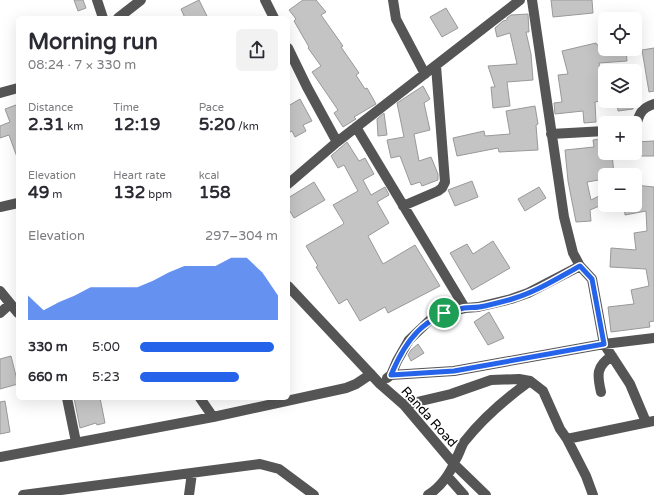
<!DOCTYPE html>
<html lang="en">
<head>
<meta charset="utf-8">
<style>
	:root { --surface:#fff; --page:#f2f2f3; --text:#2b2b33; --muted:#7c7c81; --accent:#2563eb }
	body { margin:0; font-family:"Varela Round",sans-serif; background:var(--page); color:var(--text); height:100vh; display:flex; flex-direction:column; font-size:15px; white-space:nowrap }
	* { box-sizing:border-box; margin:0 }
	p { font-size:13px; color:var(--muted) }
	.icon { flex:none; width:22px; height:22px; fill:none; stroke:currentColor; stroke-width:2; stroke-linecap:round; stroke-linejoin:round }
	.map { position:relative; flex:1; overflow:hidden }
	.side { position:absolute; left:16px; top:16px; width:274px; height:384px; display:flex; flex-direction:column; background:var(--surface); border-radius:6px; box-shadow:0 4px 16px #0002 }
	.side>* { flex:none }
	.controls { position:absolute; left:598px; top:12px; display:grid; gap:8px }
	.controls a { display:grid; place-items:center; width:44px; height:44px; border-radius:6px; background:var(--surface); box-shadow:0 4px 16px #0002; font-size:20px }
	.pin { position:absolute; display:grid; place-items:center; width:34px; height:34px; color:#fff; margin:-17px; border:2px solid #fff; border-radius:50%; box-shadow:0 1px 4px #0007 }
	.round { display:grid; place-items:center; flex:none; width:42px; height:42px; border-radius:6px; background:var(--page) }
	.head { display:flex; align-items:center; justify-content:space-between; height:68px; padding:0 12px }
	h1 { font-size:22px; font-weight:800; line-height:30px }
	.metrics { display:grid; grid-template-columns:repeat(3,1fr); gap:6px; height:68px; padding:4px 12px }
	.metrics div { display:grid; align-content:center }
	.metrics b { font-size:17px; font-weight:800 }
	.metrics small { font-size:11px; font-weight:400 }
	.metrics p { font-size:11px }
	.chart { height:112px; padding:8px 12px }
	.chart p { display:flex; justify-content:space-between }
	.chart svg { width:100%; height:72px; margin-top:4px; fill:var(--accent); opacity:.7 }
	ul { padding:0 12px; list-style:none; font-size:13px }
	li { display:grid; grid-template-columns:64px 48px 1fr; align-items:center; height:30px }
	li i { height:10px; border-radius:5px; background:var(--accent) }
	.map>svg:first-child { display:block }
</style>
</head>
<body>
<div class="map">
<svg width="654" height="495" viewBox="0 0 654 495">
	<rect width="100%" height="100%" fill="#fff"/>
	<path fill="#c4c4c4" stroke="#999" d="M74,0H83L86,8L78,11Z
		M199,0L208,18H185L181,9Z
		M303,0H316L326,12L321,15L343,46L341,47L359,73L356,75L365,89L367,88L376,104L354,117L356,119L343,127L334,113L338,110L312,72L321,66L308,48L309,47L294,21L296,19L289,10Z
		M551,0H592L593,13L553,17Z
		M446,8L458,28L442,37L430,17Z
		M528,14L529,32H526L531,54L533,80L507,82L510,106L493,108L491,87H495L488,66L517,64L510,33L497,37L495,28L503,21L507,20V18L511,15Z
		M596,43L597,45L605,44V49H626L627,61L599,63L605,100L595,102L596,122L584,123L583,111L555,114L554,103L562,102L558,75L568,74L562,51Z
		M654,48V91L649,92L642,50Z
		M423,86L430,99L424,103L430,130L414,134L419,161L431,157L438,174V180L422,186L420,182L411,185L400,156L391,158L387,140L404,137L397,103Z
		M300,99L312,121L303,125L306,131L295,137L292,131L288,133V106Z
		M617,101H633V109L618,111Z
		M16,105L18,112L17,157L9,135L0,138V126L10,122L5,109Z
		M535,106L538,124L536,125L538,150L499,152L498,148L457,156L453,138L484,131L485,136L510,134L506,111Z
		M384,113L387,135L378,136L377,119Z
		M605,138V153H612L614,175H605V179L587,182L591,200L601,195L604,204L590,210L591,221L576,222L568,181L565,150L594,147L593,140Z
		M654,141V156H635V142Z
		M347,142L359,161L365,158L374,174L363,180L371,195L385,187L389,195L377,202L389,223L368,236L383,264L415,245L440,286L388,313L385,307L360,321L347,299L339,304L316,267L318,266L306,246L342,225L344,223L333,205L358,191L344,165L338,168L331,156Z
		M472,181L478,197L455,206L448,190Z
		M314,182L325,200L294,218L288,208V198Z
		M635,185L654,187V321L649,322L650,327L611,332L608,307L634,304L631,290L649,286L646,269L610,267L611,248L636,250L634,233L647,231L646,211L625,215L624,205H635Z
		M539,187L546,198L525,211L518,199Z
		M493,241L510,268L472,290L450,253L467,244L473,254Z
		M489,312L504,338L488,345L474,322Z
		M418,344L424,353L411,361L408,355L411,350Z
		M11,356L18,384L0,389V359Z
		M74,398H100L105,423L97,425L96,423L80,428Z
		M5,401L10,432L0,434V402Z"/>
	<g fill="none" stroke-linecap="round" stroke-linejoin="round">
		<path stroke="#555" stroke-width="10" d="M97,0L103,18
			M265,0L274,18
			M393,0L396,19L425,74
			M532,0L564,217L573,253L580,266L592,279L604,344L630,384L646,422
			M118,18L141,0
			M288,48L307,87L337,142
			M0,93L18,88
			M356,127L465,308
			M635,129C639,116 639,109 654,104
			M551,134L605,131
			M288,184L337,142L520,0
			M403,206L438,191L442,188L445,182L436,66
			M0,207L18,203
			M288,286L380,384L404,405L454,464L486,495
			M0,291L18,313
			M0,313L10,304
			M391,375L454,371L604,344L654,338
			M387,378L391,375L397,361L409,340L430,320L443,313L465,308L478,307L511,299L528,293L580,266
			M601,392C597,375 596,366 612,356
			M67,398L76,442
			M200,398L213,417
			M404,405L451,394L491,380L519,379L530,381L543,391L560,429L567,439L654,421
			M567,439L586,476L593,495
			M0,457L213,417L346,388L356,384L371,374
			M448,477L464,495
			M23,495L260,464L279,469L314,495
			M189,495L192,473
			M428,495C442,486 450,474 456,459C459,454 461,447 464,442C483,418 505,399 530,381"/>
	</g>
	<g fill="none" stroke-linecap="round" stroke-linejoin="round">
		<defs>
			<path id="route" d="M580,266L592,279L604,344L454,371L391,375C406,339 424,316 464,308C469,307 474,308 479,307C490,305 501,302 512,299C536,292 558,278 580,266Z"/>
		</defs>
		<use href="#route" stroke="#fff" stroke-width="8"/>
		<use href="#route" stroke="#2563eb" stroke-width="5"/>
	</g>
	<g text-anchor="middle" dominant-baseline="central" stroke-width="3.5" stroke-linejoin="round" paint-order="stroke">
		<g font-size="13" fill="#000" stroke="#fff">
			<text transform="translate(429 417) rotate(48)">Randa Road</text>
		</g>
	</g>
</svg>
<div class="controls">
<a><svg class="icon" aria-label="locate" viewBox="0 0 24 24"><circle cx="12" cy="12" r="6"/><path d="M12 2v4M12 18v4M2 12h4M18 12h4"/></svg></a>
<a><svg class="icon" aria-label="layers" viewBox="0 0 24 24"><path d="M12 4l9 5-9 5-9-5zM3 14l9 5 9-5"/></svg></a>
<a>+</a>
<a>−</a>
</div>
<div class="pin" style="left:444px;top:313px;background:#1e9e55"><svg class="icon" aria-label="arrive" viewBox="0 0 24 24"><path d="M6 21V4h12l-3 4 3 4H6"/></svg></div>
<section class="side">
<div class="head"><div><h1>Morning run</h1><p>08:24 · 7 × 330 m</p></div><a class="round"><svg class="icon" aria-label="share" viewBox="0 0 24 24"><path d="M12 15V3M7 8l5-5 5 5M5 13v7h14v-7"/></svg></a></div>
<div class="metrics">
<div><p>Distance</p><b>2.31<small> km</small></b></div>
<div><p>Time</p><b>12:19</b></div>
<div><p>Pace</p><b>5:20<small> /km</small></b></div>
</div>
<div class="metrics">
<div><p>Elevation</p><b>49<small> m</small></b></div>
<div><p>Heart rate</p><b>132<small> bpm</small></b></div>
<div><p>kcal</p><b>158</b></div>
</div>
<div class="chart"><p><span>Elevation</span>297–304 m</p>
<svg viewBox="0 0 160 44" preserveAspectRatio="none"><path d="M0 44V29L10 38L20 33L30 29L40 24L50 24L60 24L70 24L80 20L90 15L100 11L110 11L120 11L130 6L140 6L150 15L160 29V44z"/></svg>
</div>
<ul>
<li><b>330 m</b>5:00<i style="width:97%"></i></li>
<li><b>660 m</b>5:23<i style="width:72%"></i></li>
</ul>
</section>
</div>
</body>
</html>
